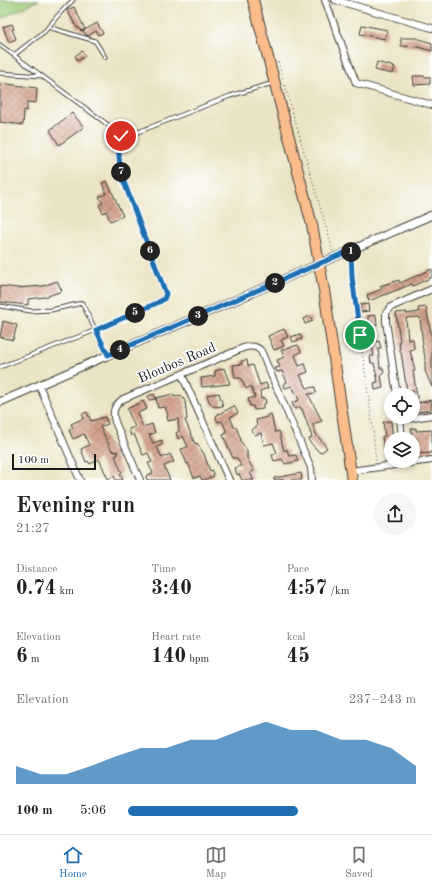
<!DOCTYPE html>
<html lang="en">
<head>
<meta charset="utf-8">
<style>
	:root { --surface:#fff; --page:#f6f6f6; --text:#202124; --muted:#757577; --line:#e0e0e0; --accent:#1f6fb2 }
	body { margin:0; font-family:"Old Standard TT",serif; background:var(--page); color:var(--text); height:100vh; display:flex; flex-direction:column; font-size:15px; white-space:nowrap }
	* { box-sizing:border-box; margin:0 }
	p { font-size:13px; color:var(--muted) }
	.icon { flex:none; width:22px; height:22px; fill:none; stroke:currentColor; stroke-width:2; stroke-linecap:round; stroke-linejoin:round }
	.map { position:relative; height:480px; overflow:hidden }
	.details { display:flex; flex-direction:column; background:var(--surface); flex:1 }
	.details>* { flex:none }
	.tools { position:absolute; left:384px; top:388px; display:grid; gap:8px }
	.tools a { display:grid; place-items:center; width:36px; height:36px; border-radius:50%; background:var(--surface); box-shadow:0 2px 6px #0003; font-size:20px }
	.scale { position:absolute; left:12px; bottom:10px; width:84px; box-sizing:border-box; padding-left:4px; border:2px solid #1c1c1c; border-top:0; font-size:11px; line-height:14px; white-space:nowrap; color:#1c1c1c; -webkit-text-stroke:3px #fff; paint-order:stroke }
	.pin { position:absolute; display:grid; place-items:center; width:34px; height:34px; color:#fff; margin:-17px; border:2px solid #fff; border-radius:50%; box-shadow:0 1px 4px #0007 }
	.km { position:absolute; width:20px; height:20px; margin:-10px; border-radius:50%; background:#222; color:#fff; font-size:11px; line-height:20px; text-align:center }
	.round { display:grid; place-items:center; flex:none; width:42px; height:42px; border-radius:21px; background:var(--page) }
	.headline { display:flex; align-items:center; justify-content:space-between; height:68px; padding:0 16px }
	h1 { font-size:22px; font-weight:800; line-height:30px }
	.stats { display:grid; grid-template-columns:repeat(3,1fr); gap:6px; height:68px; padding:4px 16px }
	.stats div { display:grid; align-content:center }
	.stats b { font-size:20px; font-weight:800 }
	.stats small { font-size:11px; font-weight:400 }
	.stats p { font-size:11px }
	.chart { height:112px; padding:8px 16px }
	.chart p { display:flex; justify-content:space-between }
	.chart svg { width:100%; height:72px; margin-top:4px; fill:var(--accent); opacity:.7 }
	ul { padding:0 16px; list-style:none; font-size:13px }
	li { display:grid; grid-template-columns:64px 48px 1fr; align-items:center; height:30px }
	li i { height:10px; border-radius:5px; background:var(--accent) }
	.tabs { display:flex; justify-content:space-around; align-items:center; height:56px; border-top:1px solid var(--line); background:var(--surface); font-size:11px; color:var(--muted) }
	.tabs a { display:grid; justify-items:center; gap:2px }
	.tabs .selected { color:var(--accent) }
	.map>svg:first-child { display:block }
</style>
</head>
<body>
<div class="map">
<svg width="432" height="480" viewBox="0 0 432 480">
	<defs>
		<pattern id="building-cross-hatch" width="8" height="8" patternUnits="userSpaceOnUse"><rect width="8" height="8" fill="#d29e88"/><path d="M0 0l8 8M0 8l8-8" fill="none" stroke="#aa806e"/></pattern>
	</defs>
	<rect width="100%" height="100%" fill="#fff"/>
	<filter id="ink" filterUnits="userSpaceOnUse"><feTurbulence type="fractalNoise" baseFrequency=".025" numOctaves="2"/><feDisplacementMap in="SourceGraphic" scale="8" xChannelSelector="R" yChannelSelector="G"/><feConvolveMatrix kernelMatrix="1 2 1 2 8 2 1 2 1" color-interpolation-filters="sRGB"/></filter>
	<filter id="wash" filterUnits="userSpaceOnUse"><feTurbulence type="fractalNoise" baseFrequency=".012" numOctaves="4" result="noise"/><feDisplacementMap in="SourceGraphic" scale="16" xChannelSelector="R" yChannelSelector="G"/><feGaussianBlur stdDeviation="0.9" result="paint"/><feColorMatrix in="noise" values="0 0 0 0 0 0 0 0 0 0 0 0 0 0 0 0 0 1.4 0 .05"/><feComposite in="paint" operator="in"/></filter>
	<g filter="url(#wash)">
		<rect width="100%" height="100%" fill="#ebe4c4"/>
		<path fill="#a2cd79" stroke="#5f744a" d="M0,0H39L0,19Z"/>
		<g id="blocks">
			<path fill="url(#building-cross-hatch)" d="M74,7L85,29L81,31L78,27L77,28L67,10Z
				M97,23L103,33L98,35L96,31L88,36L86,35L83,31Z
				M12,24L14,29H12L16,39L9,42L3,27Z
				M362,25L387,30L385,39L360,34Z
				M401,38H416L432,43V51L418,47L401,46Z
				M82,51L85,56L78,61L75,56Z
				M377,62L395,67L393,74L375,70Z
				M413,76H424V77H430V84L414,85Z
				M0,83L37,88L36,103L27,102V111L24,110L23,125L0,122Z
				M72,113L84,127L59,145L50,130Z
				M107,181L123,216L110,221L106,211L103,213L99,205L103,203L99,197L106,194L102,183Z
				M432,269V277L413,286L412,284L369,301L367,295L382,289L380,286L399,280L400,283Z
				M57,281L62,291L45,297L28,299V305L0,302V286L17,288L43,286Z
				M368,304L369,311L361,312L360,305Z
				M426,307L432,339V387L425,371V356L422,346L423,345L420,317L406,318L408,340L413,339L414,349L410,350L415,371H413L418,403L432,400L431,410L417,412V410H413V390L407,391L401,352H400L399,341H400L396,313L407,312L406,314L419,312L418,308Z
				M376,315L377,325L374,326L376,342L379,341L381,348H378L380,368H383L384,374L381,375L383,388L375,390L374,383L378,382L374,363H371L370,356H374L370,335L367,336L366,330L369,329L368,316Z
				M310,316L313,321L305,324L303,319Z
				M3,321L17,325L13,340L0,337Z
				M284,329L288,337L281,340L284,346L274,350L268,336Z
				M300,334L302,339L293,342L291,337Z
				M298,345L301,352L295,355L299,366L305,364L308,372L300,375L307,388L315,387L316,393L308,394L322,421L313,424L316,434L327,448L320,453L308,440L312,437L302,409H301L300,407L295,409L292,403L299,400L292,386L285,388L283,384L287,382L282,371L277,372L275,368L280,367L277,360L284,357L281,350Z
				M247,360L248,366L253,365L260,385L266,383L268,388L260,391L261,399L265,398L266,403L263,404V409L254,410L253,406H250L248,399L255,397L251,386L246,389L241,378H235L233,365L242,364L241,361Z
				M224,368L230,384L202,387L201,378L215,376V371Z
				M219,393L223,406L214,407L209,401L207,395Z
				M154,394L156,399L149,400L148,396Z
				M173,394L174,397L181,395L185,401L187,419L185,420L195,444L197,443L204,454L210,471L212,470L214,476L204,480H202L200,476L194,478L188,463L187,464L181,449L188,447L183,436L178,439L176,433L179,431L178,419L168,421L167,416L168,415L165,407L158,408L156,398Z
				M143,401L147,409L137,413L143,427L152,424L155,433L149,435L153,443L162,440V445L157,447L162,458L170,454L174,462L164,466L170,480H147L146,476L153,473L148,463L152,462L148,453L143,455L134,434L131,436L129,429L135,427L127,409Z
				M234,406L238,413L230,417L234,427H236L241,440H240L247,451V458L254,471L250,473L254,480H242L239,474L237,475L235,468L241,466L237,458H233L223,435L226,434V430L222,421L218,422L216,418L217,415Z
				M87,412L91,421L105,417L108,424L100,427L112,451L113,450L114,452L117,451L118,455L115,456L122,473L120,474L123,480H116L114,476L108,479L99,459L90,464L88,461L86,462L81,449L89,445L84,434L73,439L69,430L73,428L71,424L84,418L82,414Z
				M271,414L275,432L279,431L284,451L287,449L289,456L296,455L298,461L285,464L282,459L274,461L272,455L277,453L273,443L264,445L261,433L255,435L251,430L257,426L256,420L267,417V415Z
				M391,421L393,439H390L391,460L386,461L382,437L385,436L383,422Z
				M416,428V431L432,430V453L416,454L415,449H418L416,438H412L411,429Z
				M301,473L302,480H274V478Z"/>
		</g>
	</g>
	<g filter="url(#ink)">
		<use href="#blocks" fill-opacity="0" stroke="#3b3a35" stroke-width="1"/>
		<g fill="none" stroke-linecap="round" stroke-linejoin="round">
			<defs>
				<path id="service" d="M48,27L95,41L105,57
					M0,45L119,133C124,140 119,147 119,155C119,161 120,167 121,174L166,294L164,299L151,306L96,330L0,367
					M14,55L45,31L61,12L73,0
					M0,73L42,76
					M122,140L133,134L230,96L273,83
					M0,306L31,311L51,310L82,303L108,355"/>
				<path id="minor" d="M325,0L356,83L432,105
					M335,0L432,28
					M182,375L229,480
					M39,385L80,480
					M397,395L386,321V313L391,307L432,289
					M400,417L402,439
					M401,420L432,415
					M350,471L432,460
					M140,480L115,422C112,411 114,406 123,399L243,348C249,346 256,345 261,351L311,468L312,480"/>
				<path id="tertiary" d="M0,402L432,215"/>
				<path id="trunk" d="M253,0L312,225L324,290L352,480"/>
			</defs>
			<use href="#service" stroke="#3b3a35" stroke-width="5"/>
			<use href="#minor" stroke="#3b3a35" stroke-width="8"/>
			<use href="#tertiary" stroke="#3b3a35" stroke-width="9"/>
			<use href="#trunk" stroke="#3b3a35" stroke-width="12"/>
			<path stroke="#3b3a35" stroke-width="1" stroke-dasharray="1 3" stroke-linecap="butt" d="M278,62L333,251
				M351,257L352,277L373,429L376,462"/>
			<use href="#service" stroke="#fff" stroke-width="3"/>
			<use href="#minor" stroke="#fff" stroke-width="6"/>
			<use href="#tertiary" stroke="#fff" stroke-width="7"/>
			<use href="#trunk" stroke="#fabc8b" stroke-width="10"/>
		</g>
	</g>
	<g fill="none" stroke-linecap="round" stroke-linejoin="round" filter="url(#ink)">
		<defs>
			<path id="route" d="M121,136C122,142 120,147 119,153C119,160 120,167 121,174L166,294L164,299L157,303L96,330L108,355L351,250L352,277L360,335"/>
		</defs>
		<use href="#route" stroke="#fff" stroke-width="8"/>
		<use href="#route" stroke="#1f6fb2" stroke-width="5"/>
	</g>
	<g text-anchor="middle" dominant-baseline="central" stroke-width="3.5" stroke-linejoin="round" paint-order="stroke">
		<g font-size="14" fill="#1c1c1c" stroke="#fff">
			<text transform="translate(177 363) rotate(-23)">Bloubos Road</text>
		</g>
	</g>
</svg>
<div class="tools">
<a><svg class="icon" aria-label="locate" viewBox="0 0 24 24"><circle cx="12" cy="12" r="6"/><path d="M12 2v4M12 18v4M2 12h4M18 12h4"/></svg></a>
<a><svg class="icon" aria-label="layers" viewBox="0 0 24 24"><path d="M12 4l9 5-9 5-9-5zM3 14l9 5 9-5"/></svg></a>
</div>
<div class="scale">100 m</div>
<div class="pin" style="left:360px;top:335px;background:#1e9e55"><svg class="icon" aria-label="arrive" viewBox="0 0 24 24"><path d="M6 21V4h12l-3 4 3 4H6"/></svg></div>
<div class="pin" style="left:121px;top:136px;background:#d93025"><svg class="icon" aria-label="check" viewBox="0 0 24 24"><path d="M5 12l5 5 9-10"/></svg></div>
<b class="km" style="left:351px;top:252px">1</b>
<b class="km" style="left:275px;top:283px">2</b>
<b class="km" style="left:198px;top:316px">3</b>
<b class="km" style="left:120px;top:350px">4</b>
<b class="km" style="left:135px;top:313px">5</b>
<b class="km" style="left:150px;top:251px">6</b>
<b class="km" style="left:121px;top:172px">7</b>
</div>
<section class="details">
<div class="headline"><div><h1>Evening run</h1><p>21:27</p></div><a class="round"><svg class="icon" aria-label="share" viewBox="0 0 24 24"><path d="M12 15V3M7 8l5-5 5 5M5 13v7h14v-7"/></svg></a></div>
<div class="stats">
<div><p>Distance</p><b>0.74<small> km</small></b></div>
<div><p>Time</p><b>3:40</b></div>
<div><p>Pace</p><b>4:57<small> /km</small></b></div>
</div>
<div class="stats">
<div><p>Elevation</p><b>6<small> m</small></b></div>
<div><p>Heart rate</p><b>140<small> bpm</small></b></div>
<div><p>kcal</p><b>45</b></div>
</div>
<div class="chart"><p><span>Elevation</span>237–243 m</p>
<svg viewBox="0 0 160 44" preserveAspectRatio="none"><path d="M0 44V33L10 38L20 38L30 33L40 27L50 22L60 22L70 17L80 17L90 11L100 6L110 11L120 11L130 17L140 17L150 22L160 33V44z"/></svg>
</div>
<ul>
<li><b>100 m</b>5:06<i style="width:59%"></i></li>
</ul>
</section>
<nav class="tabs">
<a class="selected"><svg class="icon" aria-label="home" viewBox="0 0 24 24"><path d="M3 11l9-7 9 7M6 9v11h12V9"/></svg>Home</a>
<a><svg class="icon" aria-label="map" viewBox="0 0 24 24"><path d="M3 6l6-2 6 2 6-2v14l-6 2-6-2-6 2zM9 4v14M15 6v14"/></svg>Map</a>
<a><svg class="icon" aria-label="saved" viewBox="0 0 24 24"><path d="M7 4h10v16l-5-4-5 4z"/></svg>Saved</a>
</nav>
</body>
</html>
